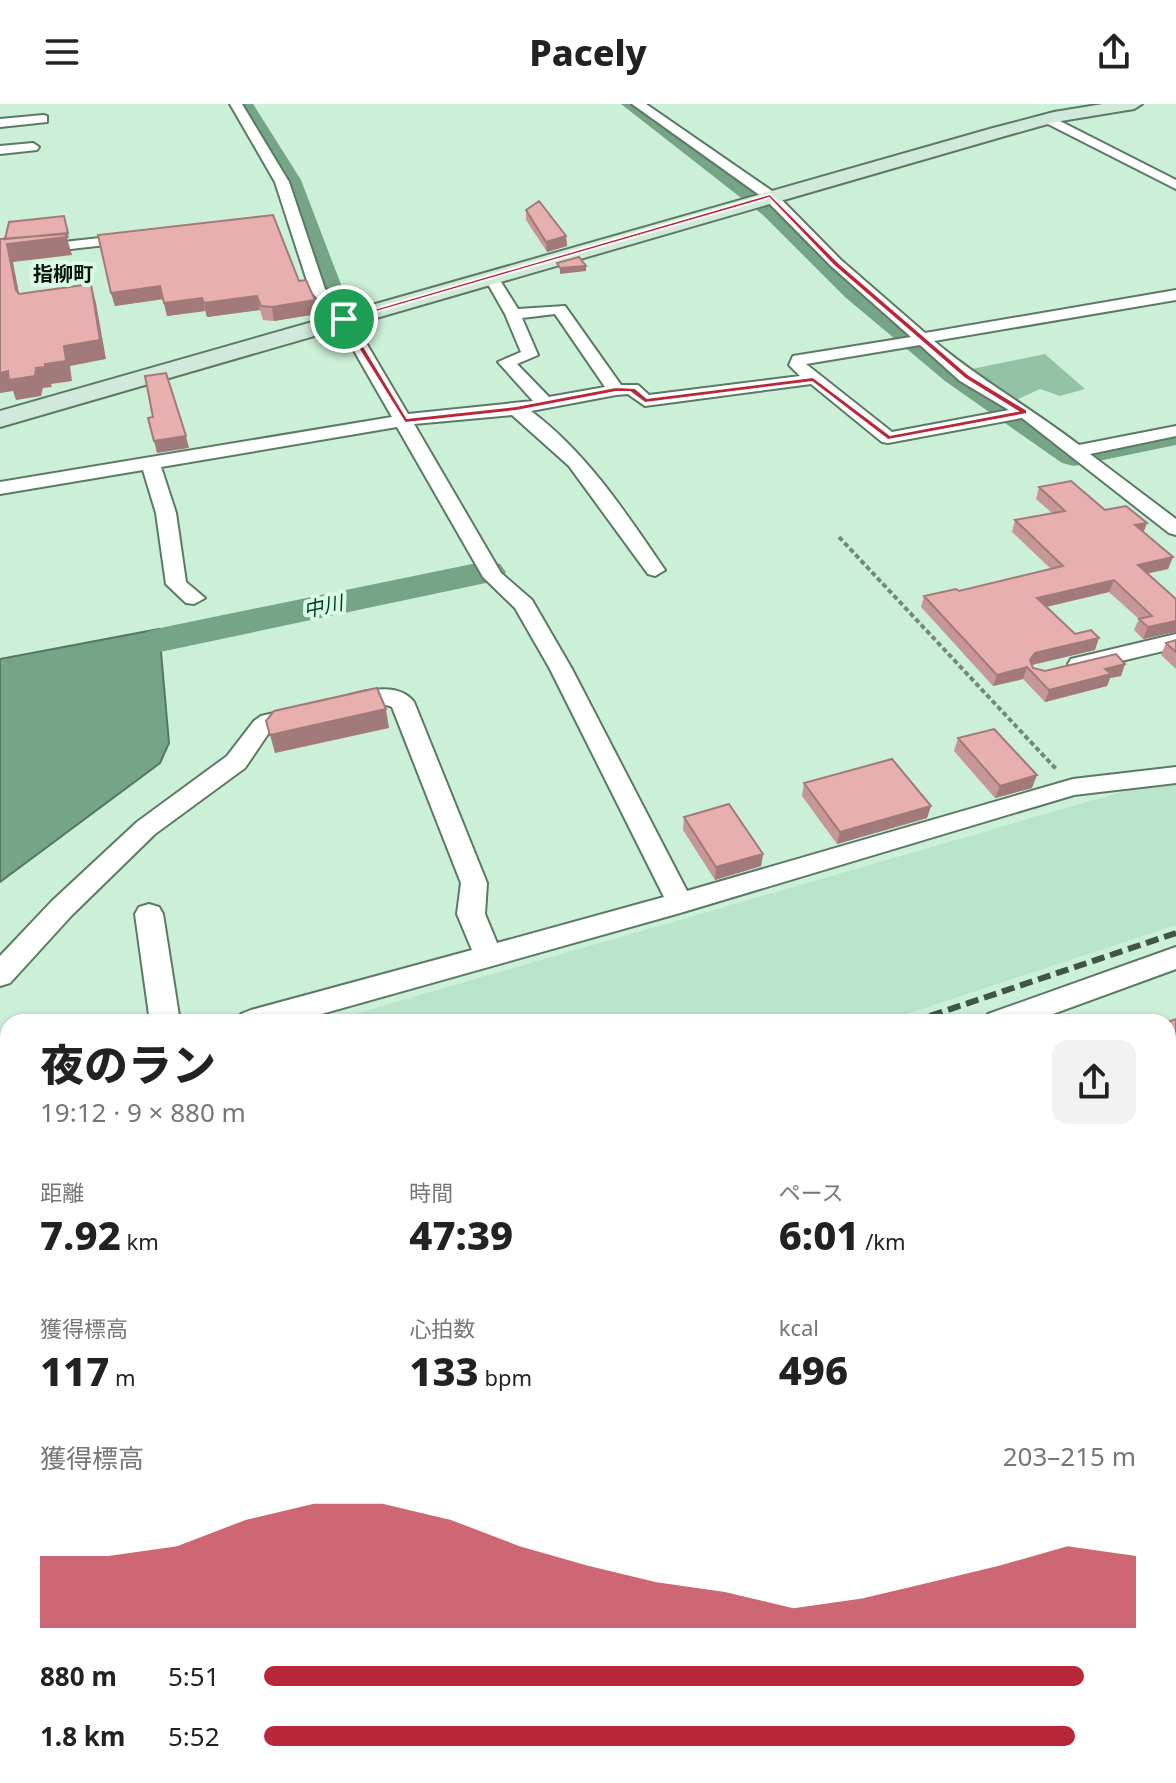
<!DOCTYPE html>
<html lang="ja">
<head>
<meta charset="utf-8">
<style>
	:root { --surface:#fff; --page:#f2f2f2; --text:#222; --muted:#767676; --accent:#b92839 }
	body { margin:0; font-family:"Noto Sans","Noto Sans JP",sans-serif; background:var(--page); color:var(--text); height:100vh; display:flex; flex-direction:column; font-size:30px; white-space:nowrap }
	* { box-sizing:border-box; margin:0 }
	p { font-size:26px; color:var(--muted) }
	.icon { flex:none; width:44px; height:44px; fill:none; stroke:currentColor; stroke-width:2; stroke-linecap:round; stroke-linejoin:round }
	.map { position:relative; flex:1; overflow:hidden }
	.side { position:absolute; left:0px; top:910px; width:1176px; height:770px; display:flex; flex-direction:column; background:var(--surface); border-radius:24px 24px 0 0; box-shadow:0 2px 6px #0004 }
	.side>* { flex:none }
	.pin { position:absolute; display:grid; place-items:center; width:68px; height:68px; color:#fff; margin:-34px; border:4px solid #fff; border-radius:50%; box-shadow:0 2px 8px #0007 }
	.round { display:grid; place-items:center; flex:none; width:84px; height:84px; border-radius:16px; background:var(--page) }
	.overview { display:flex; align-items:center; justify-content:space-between; height:136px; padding:0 40px }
	h1 { font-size:44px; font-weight:800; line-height:60px }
	.stats { display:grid; grid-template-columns:repeat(3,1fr); gap:12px; height:136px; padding:8px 40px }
	.stats div { display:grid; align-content:center }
	.stats b { font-size:40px; font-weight:800 }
	.stats small { font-size:22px; font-weight:400 }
	.stats p { font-size:22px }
	.chart { height:224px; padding:16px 40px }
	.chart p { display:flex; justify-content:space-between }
	.chart svg { width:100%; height:144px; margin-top:8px; fill:var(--accent); opacity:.7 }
	ul { padding:0 40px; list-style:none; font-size:26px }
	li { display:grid; grid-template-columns:128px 96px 1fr; align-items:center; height:60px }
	li i { height:20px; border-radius:10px; background:var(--accent) }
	header { display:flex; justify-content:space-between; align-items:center; height:104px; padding:0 40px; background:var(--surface); font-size:36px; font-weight:800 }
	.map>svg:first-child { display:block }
</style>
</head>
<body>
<header><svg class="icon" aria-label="menu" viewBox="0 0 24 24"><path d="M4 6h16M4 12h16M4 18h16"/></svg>Pacely<svg class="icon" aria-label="share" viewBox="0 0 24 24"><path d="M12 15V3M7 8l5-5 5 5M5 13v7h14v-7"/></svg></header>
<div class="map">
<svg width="1176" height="1679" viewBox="0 0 1176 1679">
	<rect width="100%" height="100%" fill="#ccefd8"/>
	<path fill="#bbe5ca" d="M1146,681H1176V821L882,918H327Z
		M8,1034V1216L0,1219V1038Z"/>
	<path fill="#a3c1ad" d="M0,1355L8,1380V1672H38L39,1679H0Z
		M66,1672H269L270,1679H67Z"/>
	<path fill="#93c2a4" d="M1045,250L1085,285L1060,292L1040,285L1014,297L967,266Z"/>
	<path fill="#76a486" stroke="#557861" stroke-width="2" d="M159,525L169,639L160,659L0,778V555Z"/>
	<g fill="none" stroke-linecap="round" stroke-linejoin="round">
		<path fill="#76a486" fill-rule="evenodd" d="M233,0H253L301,76L345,191L357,209L353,215L343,217L333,215L317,191L277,76Z
			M621,0H644L781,101L865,181L967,265L1080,341L1176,321V341L1074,362L1062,359L945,277L845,193L763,111Z
			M487,457L500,460L506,468L500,476L160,548L146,544L140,536L146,528L160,524Z
			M0,1293L8,1297V1381L0,1378Z
			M0,1417L8,1421V1501L0,1498Z
			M11,1672H91L92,1679H12Z"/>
		<defs>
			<path id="street" d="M230,0H242L289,78L325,185L352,215L408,310L533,297L498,258L521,248L505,210L484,173L491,169L496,170L518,205L565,202L621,281H638L649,291L800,272L789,261L793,252L911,233L831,162L765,95L632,0H646L775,89L841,156L925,229L1176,186V196L934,237C980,276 1031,304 1079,341L1176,322V332L1090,350L1176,415V431L1169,429L1022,314L888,339L882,338L811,280L645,302L628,290L616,291L531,307C587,349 626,409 665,466L655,472L648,470L569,362L512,311L414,320L501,469L532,496L572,565L687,787L1073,675L1176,663V679L1074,691L680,809L293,918H236L241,910L251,906L472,846L457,810L461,779L392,603C373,595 355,610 336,605L332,600L336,595C359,589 396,575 414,598L487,779L485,810L497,839L664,793L550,565L515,504L483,473L397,323L161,363L176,409L186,478L205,494L194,500L186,499L166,480L156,409L143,366L0,390V378L392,313L337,217L310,186L275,78ZM555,210L605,283L549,293L517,260L538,251L522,214ZM920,241L960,277L1009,306L892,328L806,260Z
				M43,11L47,12V18L0,23V15Z
				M1048,11L1176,76V85L1044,18L1042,15Z
				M33,39L39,43L37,46L0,50V42Z
				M136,130L143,134L141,137L0,153V145Z
				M1176,530V544L1079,567L1071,565L1068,560L1071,555Z
				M304,602L312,604L316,609L312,614L277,623L270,627L245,664L155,730L72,811L10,879L0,882V852L52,797L137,718L227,652L254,617L261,612Z
				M149,800L159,803L163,810L180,918H150L135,810L139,803Z
				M1176,843V865L1031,918H983L988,910Z
				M8,964V990L0,993V967Z
				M1176,1010V1037L1168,1040V1012Z
				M8,1254V1290L0,1293V1257Z
				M1168,1510L1176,1514V1566L1168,1563Z
				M269,1672H313L314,1679H270Z"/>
			<path id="secondary" d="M1103,0H1142L1134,5L1055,18L1005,32L0,323V307L993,24L1054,8Z
				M1176,1374V1431L1168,1434V1377Z
				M555,1672H631L628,1679H552Z"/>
		</defs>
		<use href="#street" stroke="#5b7a66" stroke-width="4"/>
		<use href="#secondary" stroke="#5b7a66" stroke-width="4"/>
		<path stroke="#718a7a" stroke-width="4" stroke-dasharray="5 3" stroke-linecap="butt" d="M839,433L1057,666"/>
		<path stroke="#718a7a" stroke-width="7" stroke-dasharray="8 6" stroke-linecap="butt" d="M0,1543L8,1654
			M9,1672L10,1679"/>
		<use href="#street" fill="#fff" fill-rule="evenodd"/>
		<use href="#secondary" fill="#d0e9da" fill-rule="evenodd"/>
		<path stroke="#415448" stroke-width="6" stroke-dasharray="13 6" stroke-linecap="butt" d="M912,918L1176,829"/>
		<path stroke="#415448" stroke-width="8" stroke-dasharray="17 8" stroke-linecap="butt" d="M0,1225L8,1222"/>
	</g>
	<path fill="#c79696" d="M526,106L566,132L567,142L547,148L526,116Z
		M299,177L315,196L317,210L274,217L263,216L260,206L207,213L205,207L167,212L163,195L115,202L111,189Z
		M1039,383L1105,406L1143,428L1173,453L1168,465L1147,470L1176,495V528L1143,535L1134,526L1139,515L1109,488L1046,503L1075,530L1095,546L1032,561L1033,564L1045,567L1125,560L1121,572L1110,574L1107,582L1045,598L1023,575L993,582L921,503L924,492L959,487L1051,465L1012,428L1015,416L1052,409L1036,395Z
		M1176,536V565L1161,551L1166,539Z
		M958,634L1032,684L995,694L954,647Z
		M804,679L931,702L927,714L837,740L802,692Z
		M684,713L763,750L761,762L715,776L683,726Z
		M777,1672H906L909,1679H780Z
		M969,1672H1168L1176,1679H972Z"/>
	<path fill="#a27a7a" d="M64,112L69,134H67L72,151L13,158L22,205L16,186L7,141Z
		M566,132L567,142L547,148L546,138Z
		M586,162V167L560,170V164Z
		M91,180L96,199L106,255L70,262L72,277L51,280L52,283L43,284L41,292L16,296L13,287L0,289V269L36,264L45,260L64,242Z
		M160,182L164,195L115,202L111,189Z
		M257,192L260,206L207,213L204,199Z
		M202,194L205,207L167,212L164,199Z
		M315,196L317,210L274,217L272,203Z
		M186,332L189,344L157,349L154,337Z
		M1147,419L1143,430L1135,421Z
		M1173,453L1168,465L1133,472L1138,461Z
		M1114,476L1109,488L1033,506L1037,494Z
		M1176,517V528L1143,535L1148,523Z
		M1099,534L1095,546L1031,561L1030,556L1035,549Z
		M1125,560L1121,572L1110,574L1107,582L1045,598L1049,586L1105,565Z
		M1027,563L1023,575L993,582L997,571Z
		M386,605L389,624L275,649L270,631Z
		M1037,671L1032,684L995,694L1000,682Z
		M931,702L927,714L837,740L840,728Z
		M763,750L761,762L715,776L716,763Z
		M1176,988V999L1168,1002V991Z
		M1176,1331V1339L1168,1343V1334Z
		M344,1672H362L344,1679H326Z"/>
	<path fill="#e7afae" stroke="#a27a7a" stroke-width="2" d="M539,97L566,132L546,138L526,106Z
		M273,111L299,177L306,176L315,196L272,203L261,202L257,192L204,199L202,194L164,199L160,182L111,189L98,131Z
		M64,112L68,129L5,135L9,118Z
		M66,130V133L7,140L16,186L19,190L91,180L100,236L64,242L66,257L45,260V263L36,264L35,272L9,276L8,267L0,269V135Z
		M579,153L586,162L560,164L557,159Z
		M166,269L186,332L154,337L148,314L153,313L145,272Z
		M1071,377L1105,406L1126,402L1147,419L1135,421L1173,453L1138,461L1176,495V517L1148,523L1139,515L1152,512L1114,476L1037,494L1075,530L1091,526L1099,534L1035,549L1030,556L1033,564L1045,567L1116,550L1125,560L1105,565L1111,570L1049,586L1027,563L997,571L924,492L956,485L959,487L1063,462L1015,416L1065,407L1039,383Z
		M1176,536V548L1166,539Z
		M377,584L386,605L270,631L266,617L274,607Z
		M994,625L1037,671L1000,682L958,634Z
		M892,655L931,702L840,728L804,679Z
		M729,700L763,750L716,763L684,713Z
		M1176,915V988L1168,991V918Z
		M1176,1063V1331L1168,1334V1065Z
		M1168,1586L1176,1600V1679H990L986,1672H1168Z
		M317,1672H344L326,1679H318Z
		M784,1672H906L909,1679H787Z"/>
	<path fill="#b92839" stroke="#fff" stroke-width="2" fill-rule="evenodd" d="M770,90L838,158L969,271L1027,306V310L888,336L812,278L645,299L630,288H616L516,307L405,319L340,215ZM769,94L833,161L964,274L1017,307L890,331L813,273L647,294L635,284L616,283L516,302L407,314L348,216Z"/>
	<g text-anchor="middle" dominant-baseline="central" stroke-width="8" stroke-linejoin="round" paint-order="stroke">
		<g font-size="20" font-weight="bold" fill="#07130c" stroke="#d9fce5">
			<text x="63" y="169">指柳町</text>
		</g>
		<g font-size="20" font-style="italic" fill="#003c20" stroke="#d9fce5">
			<text transform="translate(323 502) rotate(-12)">中川</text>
		</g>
	</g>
</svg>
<div class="pin" style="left:344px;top:215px;background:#1e9e55"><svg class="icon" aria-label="arrive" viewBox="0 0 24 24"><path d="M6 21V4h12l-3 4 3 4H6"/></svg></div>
<section class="side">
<div class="overview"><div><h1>夜のラン</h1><p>19:12 · 9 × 880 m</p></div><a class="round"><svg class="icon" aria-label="share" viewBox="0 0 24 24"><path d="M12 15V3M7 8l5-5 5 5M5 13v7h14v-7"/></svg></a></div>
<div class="stats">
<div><p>距離</p><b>7.92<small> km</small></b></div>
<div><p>時間</p><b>47:39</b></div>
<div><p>ペース</p><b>6:01<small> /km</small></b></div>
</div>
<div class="stats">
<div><p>獲得標高</p><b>117<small> m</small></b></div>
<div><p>心拍数</p><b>133<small> bpm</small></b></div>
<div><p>kcal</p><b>496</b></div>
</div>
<div class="chart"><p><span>獲得標高</span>203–215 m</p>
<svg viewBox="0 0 160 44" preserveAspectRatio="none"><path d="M0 44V22L10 22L20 19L30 11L40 6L50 6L60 11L70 19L80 25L90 30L100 33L110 38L120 35L130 30L140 25L150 19L160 22V44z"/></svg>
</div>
<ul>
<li><b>880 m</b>5:51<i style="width:94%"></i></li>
<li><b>1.8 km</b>5:52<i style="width:93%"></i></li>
</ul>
</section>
</div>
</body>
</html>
